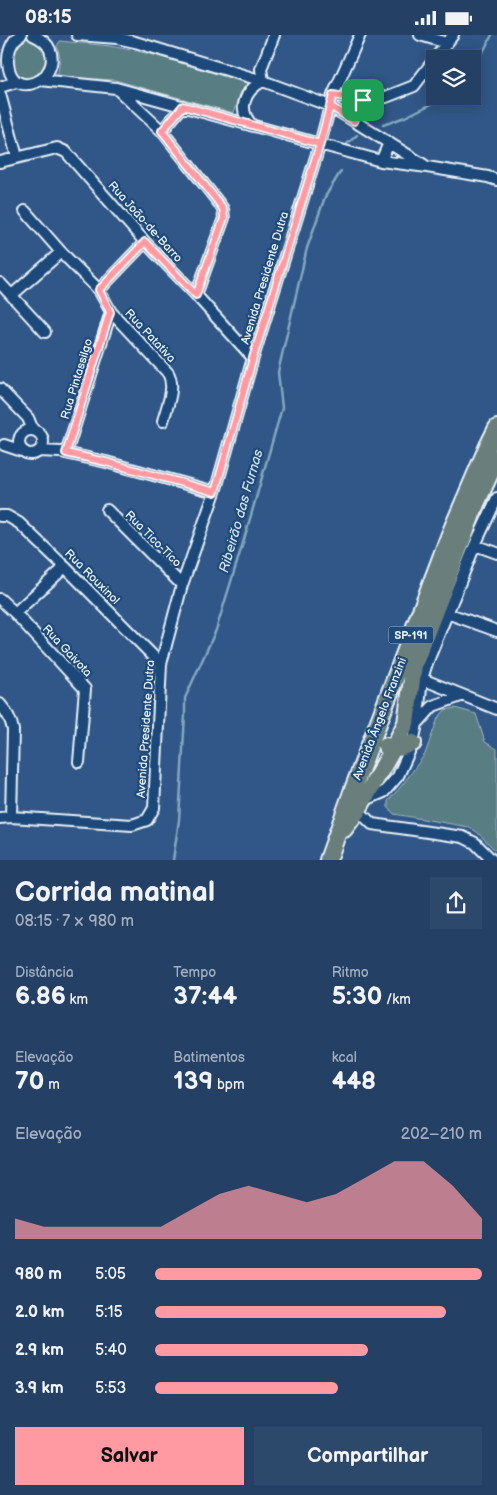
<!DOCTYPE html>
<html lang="pt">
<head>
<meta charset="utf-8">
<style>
	:root { --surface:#244165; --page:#2c486b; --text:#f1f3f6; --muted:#a3afbf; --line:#415a79; --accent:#ff9aa2 }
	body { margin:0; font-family:"Balsamiq Sans",sans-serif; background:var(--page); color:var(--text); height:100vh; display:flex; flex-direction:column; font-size:19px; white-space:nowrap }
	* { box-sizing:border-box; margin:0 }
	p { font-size:16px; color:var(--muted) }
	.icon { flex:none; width:28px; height:28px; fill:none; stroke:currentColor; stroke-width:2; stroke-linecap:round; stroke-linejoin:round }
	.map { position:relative; height:825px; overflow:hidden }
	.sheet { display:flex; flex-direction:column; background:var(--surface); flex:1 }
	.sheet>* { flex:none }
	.controls { position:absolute; left:426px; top:15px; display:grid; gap:10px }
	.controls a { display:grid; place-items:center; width:55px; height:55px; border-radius:0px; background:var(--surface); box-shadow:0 2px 12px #0003,0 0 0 1px var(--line); font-size:25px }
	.pin { position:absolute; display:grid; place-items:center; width:42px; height:42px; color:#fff; margin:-21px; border-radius:10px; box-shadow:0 2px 8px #0006 }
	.round { display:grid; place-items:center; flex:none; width:52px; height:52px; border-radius:0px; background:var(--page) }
	.head { display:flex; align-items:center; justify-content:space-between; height:85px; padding:0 15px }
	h1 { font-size:28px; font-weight:700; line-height:38px }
	.metrics { display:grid; grid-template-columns:repeat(3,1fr); gap:8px; height:85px; padding:5px 15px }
	.metrics div { display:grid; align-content:center }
	.metrics b { font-size:25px; font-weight:700 }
	.metrics small { font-size:14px; font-weight:400 }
	.metrics p { font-size:14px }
	.chart { height:140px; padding:10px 15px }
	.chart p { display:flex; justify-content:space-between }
	.chart svg { width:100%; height:90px; margin-top:5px; fill:var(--accent); opacity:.7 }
	.primary-button { display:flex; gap:10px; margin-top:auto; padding:10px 15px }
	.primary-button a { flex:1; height:58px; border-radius:0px; background:var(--accent); color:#111; font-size:20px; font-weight:700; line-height:58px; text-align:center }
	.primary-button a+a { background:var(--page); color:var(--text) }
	ul { padding:0 15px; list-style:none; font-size:16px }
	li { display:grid; grid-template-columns:80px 60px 1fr; align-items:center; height:38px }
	li i { height:12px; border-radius:6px; background:var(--accent) }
	.status { display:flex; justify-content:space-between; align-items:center; height:35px; padding:0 25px; background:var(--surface); direction:ltr }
	.status svg { height:14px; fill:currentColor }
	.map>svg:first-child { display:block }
</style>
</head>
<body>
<div class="status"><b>08:15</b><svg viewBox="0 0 49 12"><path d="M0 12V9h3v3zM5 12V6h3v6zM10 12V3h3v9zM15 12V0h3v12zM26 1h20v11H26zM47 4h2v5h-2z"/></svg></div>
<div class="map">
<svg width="497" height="825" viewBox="0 0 497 825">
	<rect width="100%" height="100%" fill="#305787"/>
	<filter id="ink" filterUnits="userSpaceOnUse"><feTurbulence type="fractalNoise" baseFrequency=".02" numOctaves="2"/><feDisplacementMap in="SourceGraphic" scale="10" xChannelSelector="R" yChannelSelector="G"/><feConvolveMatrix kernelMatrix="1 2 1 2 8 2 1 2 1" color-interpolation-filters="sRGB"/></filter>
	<g filter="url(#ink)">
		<path fill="#597d82" stroke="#a0b7bd" d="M25,3C54,7 52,41 30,45C27,45 21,44 18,43L8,15L18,5Z
			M60,6L110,11L151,19L247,48L240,59L234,78L115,45L65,42L58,40L60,23L57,11Z
			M455,673L476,679L485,707L497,714V817L477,797L469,792L394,779L388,772V766L403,749L425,719L438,683L445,675Z"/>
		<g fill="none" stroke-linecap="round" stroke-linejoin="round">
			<path stroke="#83a8c0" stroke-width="2.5" d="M472,27L484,15L492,0
				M383,90L405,82L448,61
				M347,109L357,100
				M173,825L179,785L185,679V663L216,595L243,508L282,373L278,337L307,213L325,162L341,136"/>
			<defs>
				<path id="street" d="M21,0C0,11 4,60 36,47C41,45 45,42 47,38C52,31 53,22 50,15C47,7 40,3 33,0
					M77,0L117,3L135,7L263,46L330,71L424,130
					M420,0L447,8
					M40,45L116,53L381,126L427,132L488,142L497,145
					M0,52L16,47
					M117,54L162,96
					M0,59L17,122
					M333,60L363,65L386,62L414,51L453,0
					M183,71L162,96L218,167L223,174L224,183L196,260
					M354,86L363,65
					M253,91C236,75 245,55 263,46L261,34L274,0
					M381,126L389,108
					M0,127L57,113L66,117L145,207L196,260L253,323
					M25,176L61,217L99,255L111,277L168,338C176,352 167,371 163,386
					M0,248L45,297
					M99,255L145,207
					M12,260L61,217
					M0,354L28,383L33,395
					M19 407a12 12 0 1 1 24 0a12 12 0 1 1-24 0Z
					M4,410L25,417
					M39,416L61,417L106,427L215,457
					M66,418L111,277
					M107,475L182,550
					M0,481H7L19,488L65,532L161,629
					M475,510L497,518
					M0,564L15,578L85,654L79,727
					M15,578L65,532
					M447,578L497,596
					M422,644L497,674
					M0,669C7,677 11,684 13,695L11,782
					M417,689L433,671L461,661
					M363,766L384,757L398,741L413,708L417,689L422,644L427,628L475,510L497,463
					M356,771L358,775L372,789L463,802L475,808L492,825
					M0,783L11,782L132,790L147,785L154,773L161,629L182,550L215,457L253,323L320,109L333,60L360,0"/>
				<path id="primary" d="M386,711C396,715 404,712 413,708
					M344,794L358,775L393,714L406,688L414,630L476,469L497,423
					M328,825L352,757L450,499L488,411L497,393"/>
			</defs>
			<use href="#street" stroke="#e8f1f8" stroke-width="14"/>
			<use href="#primary" stroke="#e8f1f8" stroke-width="20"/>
			<use href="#street" stroke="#1f4a7a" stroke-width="10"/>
			<use href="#primary" stroke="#6b7f7c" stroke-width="16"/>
		</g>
	</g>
	<g fill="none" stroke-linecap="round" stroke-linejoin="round" filter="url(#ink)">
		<defs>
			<path id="route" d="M363,65L333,60L320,109L183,71L162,96L218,167L223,174L224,183L196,260L145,207L99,255L110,277L66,418L106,427L215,457L253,323L320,109L330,71L354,86L363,65"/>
		</defs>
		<use href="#route" stroke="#fff" stroke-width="10"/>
		<use href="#route" stroke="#ff9aa2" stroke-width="6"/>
	</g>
	<g text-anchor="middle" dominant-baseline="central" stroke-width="4.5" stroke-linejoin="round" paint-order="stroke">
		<rect fill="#1f4a7a" stroke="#acbfd2" stroke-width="1" x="388.5" y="591.5" width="45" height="17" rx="4"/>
		<g font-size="11" font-weight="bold" fill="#e8f1f8">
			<text x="411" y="600">SP-191</text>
		</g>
		<g font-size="12" fill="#e8f1f8" stroke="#1f4a7a">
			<text transform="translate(145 187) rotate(48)">Rua João-de-Barro</text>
			<text transform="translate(265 243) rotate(-73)">Avenida Presidente Dutra</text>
			<text transform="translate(150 301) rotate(47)">Rua Patativa</text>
			<text transform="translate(77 344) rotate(-73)">Rua Pintassilgo</text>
			<text transform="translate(153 504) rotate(45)">Rua Tico-Tico</text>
			<text transform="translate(92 542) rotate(45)">Rua Rouxinol</text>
			<text transform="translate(67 616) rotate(47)">Rua Gaivota</text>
			<text transform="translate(380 684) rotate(-69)">Avenida Ângelo Franzini</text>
			<text transform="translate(146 694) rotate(-86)">Avenida Presidente Dutra</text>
		</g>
		<g font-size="14" font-style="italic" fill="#cfdfea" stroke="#1f4a7a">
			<text transform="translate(241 476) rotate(-74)">Ribeirão das Furnas</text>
		</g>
	</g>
</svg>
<div class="controls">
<a><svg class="icon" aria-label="layers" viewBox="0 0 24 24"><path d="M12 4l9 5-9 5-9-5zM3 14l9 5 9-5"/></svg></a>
</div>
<div class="pin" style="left:363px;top:65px;background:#1e9e55"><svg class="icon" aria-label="arrive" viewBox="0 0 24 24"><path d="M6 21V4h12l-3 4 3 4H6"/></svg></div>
</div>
<section class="sheet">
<div class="head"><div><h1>Corrida matinal</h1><p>08:15 · 7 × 980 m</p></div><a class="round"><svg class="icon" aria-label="share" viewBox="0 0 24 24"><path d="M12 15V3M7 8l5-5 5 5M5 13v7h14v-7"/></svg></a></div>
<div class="metrics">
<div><p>Distância</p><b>6.86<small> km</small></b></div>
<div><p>Tempo</p><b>37:44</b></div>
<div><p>Ritmo</p><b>5:30<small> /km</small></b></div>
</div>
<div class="metrics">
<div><p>Elevação</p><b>70<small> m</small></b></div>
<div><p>Batimentos</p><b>139<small> bpm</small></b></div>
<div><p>kcal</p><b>448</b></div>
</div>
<div class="chart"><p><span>Elevação</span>202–210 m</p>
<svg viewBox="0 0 160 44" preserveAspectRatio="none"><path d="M0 44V34L10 38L20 38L30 38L40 38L50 38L60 30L70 22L80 18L90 22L100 26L110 22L120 14L130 6L140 6L150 18L160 34V44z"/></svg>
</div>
<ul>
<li><b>980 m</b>5:05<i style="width:100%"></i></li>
<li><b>2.0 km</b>5:15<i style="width:89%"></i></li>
<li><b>2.9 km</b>5:40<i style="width:65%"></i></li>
<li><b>3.9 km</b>5:53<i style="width:56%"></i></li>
</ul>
<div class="primary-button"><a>Salvar</a><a>Compartilhar</a></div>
</section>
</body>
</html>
